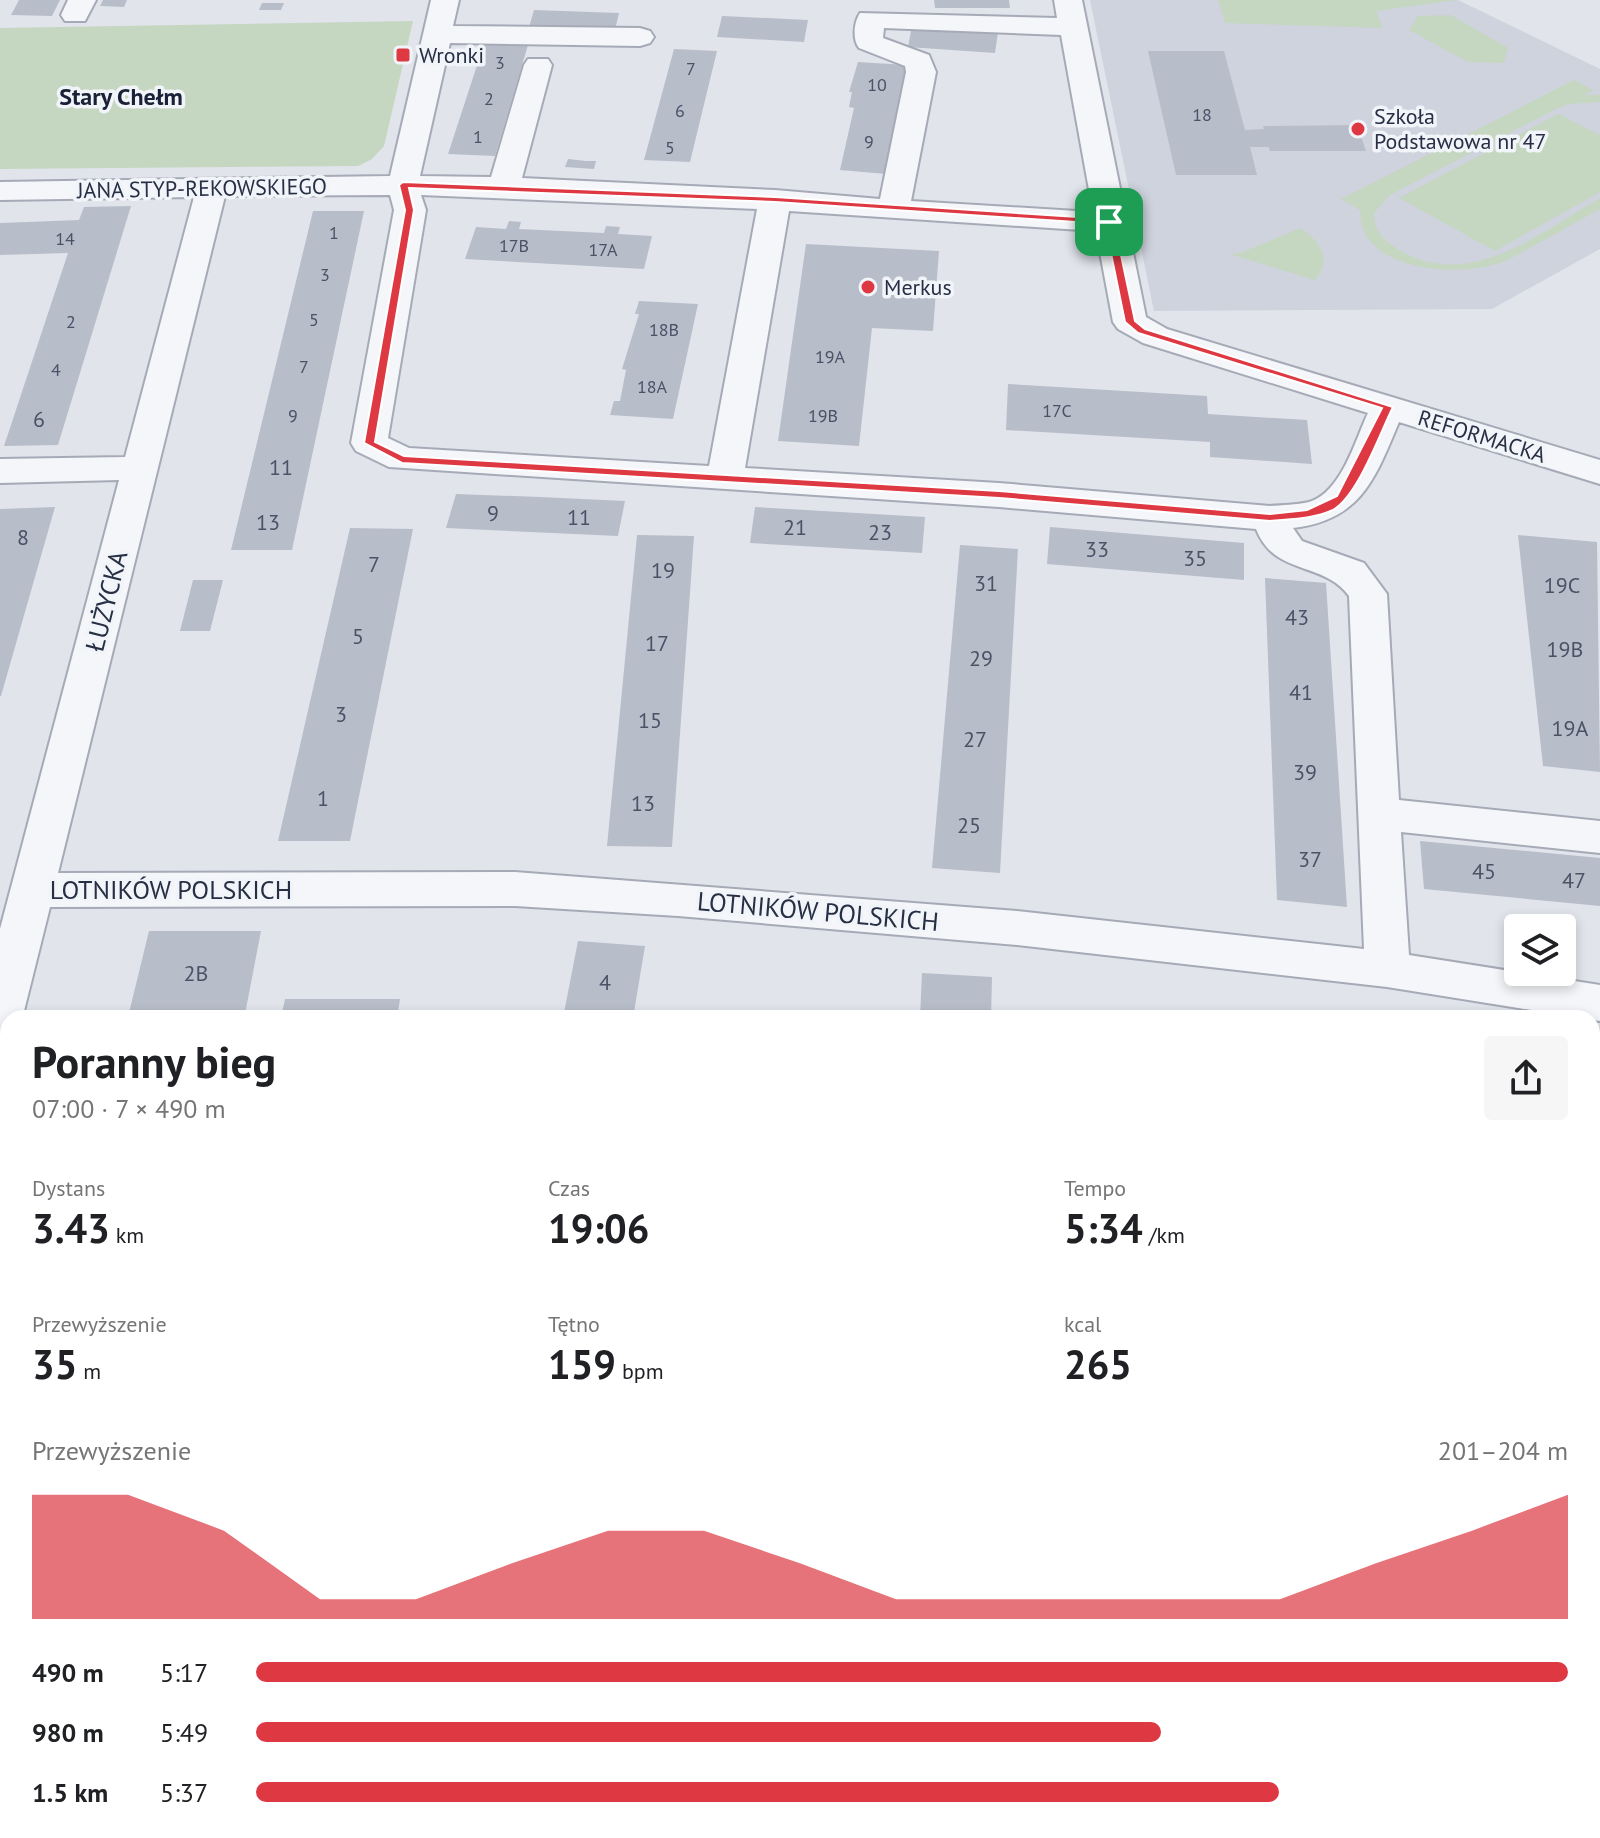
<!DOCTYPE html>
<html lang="pl">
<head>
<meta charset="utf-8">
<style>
	:root { --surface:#fff; --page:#f6f6f6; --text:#202124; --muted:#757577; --accent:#de3942 }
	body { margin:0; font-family:"PT Sans",sans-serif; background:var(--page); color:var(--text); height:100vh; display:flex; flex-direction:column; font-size:30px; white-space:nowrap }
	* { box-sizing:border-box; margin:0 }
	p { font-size:26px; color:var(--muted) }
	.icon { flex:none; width:44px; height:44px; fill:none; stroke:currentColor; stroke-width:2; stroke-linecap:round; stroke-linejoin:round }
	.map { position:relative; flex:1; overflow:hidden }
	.details { position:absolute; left:0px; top:1010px; width:1600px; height:828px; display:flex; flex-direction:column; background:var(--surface); border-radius:24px 24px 0 0; box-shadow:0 4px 12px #0003 }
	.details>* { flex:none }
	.controls { position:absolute; left:1504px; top:914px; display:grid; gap:16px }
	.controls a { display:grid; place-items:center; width:72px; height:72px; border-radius:8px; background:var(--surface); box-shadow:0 4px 12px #0003; font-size:40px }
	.pin { position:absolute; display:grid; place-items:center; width:68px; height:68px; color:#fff; margin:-34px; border-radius:16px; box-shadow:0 4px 12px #0006 }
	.round { display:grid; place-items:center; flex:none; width:84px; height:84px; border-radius:8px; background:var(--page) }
	.head { display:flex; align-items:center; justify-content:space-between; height:136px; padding:0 32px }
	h1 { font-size:44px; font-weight:700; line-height:60px }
	.metrics { display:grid; grid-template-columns:repeat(3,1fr); gap:12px; height:136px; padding:8px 32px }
	.metrics div { display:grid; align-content:center }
	.metrics b { font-size:40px; font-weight:700 }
	.metrics small { font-size:22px; font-weight:400 }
	.metrics p { font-size:22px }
	.chart { height:224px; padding:16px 32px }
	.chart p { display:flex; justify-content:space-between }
	.chart svg { width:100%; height:144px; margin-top:8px; fill:var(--accent); opacity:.7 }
	ul { padding:0 32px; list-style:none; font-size:26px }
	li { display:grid; grid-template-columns:128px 96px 1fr; align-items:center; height:60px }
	li i { height:20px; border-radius:10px; background:var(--accent) }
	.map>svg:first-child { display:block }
</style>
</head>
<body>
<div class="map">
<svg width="1600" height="1838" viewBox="0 0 1600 1838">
	<rect width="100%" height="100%" fill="#e1e4eb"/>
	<path fill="#cfd3de" d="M1090,0H1458L1600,69V249L1492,309L1154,311Z"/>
	<path fill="#c5d6c1" d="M1218,0H1456L1377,11L1382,28L1225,23Z
		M1451,15L1508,48L1504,63L1468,62L1409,30L1418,16Z
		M413,21L384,146L372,159L358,166L0,169V28Z
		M1574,80L1593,90L1585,95H1600V102L1569,104L1556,109L1390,195L1374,213C1374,232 1385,242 1401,251C1471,291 1541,232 1600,198V209L1508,260C1466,279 1358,274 1360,210L1341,199Z
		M1558,114L1600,135V192L1495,251L1399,198Z
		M1301,228C1320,242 1333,258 1315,280L1229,254L1240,253Z"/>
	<path fill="#b8bdca" d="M19,0H60L52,16L11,15Z
		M103,0H127L124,7L100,6Z
		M934,0H1009L1010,8H935Z
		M262,3H284L281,10H259Z
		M534,10L619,13L614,34L528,31Z
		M722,16L808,20L804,42L717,37Z
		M912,26L998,32L995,53L908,47Z
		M484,44L528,45L495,156L448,154Z
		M674,49L717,51L690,162L644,160Z
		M1148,51H1224L1245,130L1264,129L1263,126L1357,125L1366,151H1270L1269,147H1250L1257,175H1176Z
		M858,62L907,65L886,174L840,170L854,108L849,107L852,92H849Z
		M568,159L586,161H596L594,169L565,167Z
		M131,206L58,445L4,446L68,253L0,255V223L79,220L84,207Z
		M313,211H364L292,550H231Z
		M509,221L521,222L519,229L604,233L606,226L620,227L618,234L652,236L644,269L465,259L476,227L506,229Z
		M806,244L939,251L933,331L872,328L859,446L778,441Z
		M639,301L698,304L673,419L610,415L614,401H620L626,370L622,369L639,314H635Z
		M1008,384L1207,396L1208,414L1307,420L1312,464L1210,457V442L1006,430Z
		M456,494L540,497L625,501L618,536L446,528Z
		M55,507L1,696H0V509Z
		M755,507L925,517L922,553L750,543Z
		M1050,527L1244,543V580L1047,564Z
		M350,528L413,529L350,841H278Z
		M637,535L694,536L672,847L607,846Z
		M1518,535L1597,542L1600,772L1543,766Z
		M960,545L1018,549L1000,873L932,868Z
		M1265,578L1326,583L1347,907L1277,900Z
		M193,580H223L210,631H180Z
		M1420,841L1600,858V906L1424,889Z
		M149,931H261L245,1014L128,1017Z
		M578,941L645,946L633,1018H563Z
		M922,973L992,977L991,1018H920Z
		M285,999H400L397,1018H281Z
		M7,1411L8,1739L1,1767L0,1438Z
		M1592,1498L1600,1499V1575L1592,1574Z
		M785,1830H1385L1386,1838H785Z
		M1452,1830L1576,1833L1577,1838H1453Z"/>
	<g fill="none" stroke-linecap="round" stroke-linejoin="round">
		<defs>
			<path id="minor" d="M68,0H96L85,21H65L61,15Z
				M431,0H459L453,26L640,28L650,31L654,37L650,43L640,46L450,43L420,176L491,177L524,65L528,59H548L552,65L522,178L775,190L880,199L906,72L905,66L859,48C852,39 854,22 860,13L1057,18L1054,0H1082L1146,317L1167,329L1600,460V484L1399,422C1375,479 1361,520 1293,528L1302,541L1364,563L1387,594L1399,800L1600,821V853L1401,832L1409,955L1600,985V1021L1387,987L1017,945L678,916L515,906L50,907L23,1015L8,1018V1031L0,1033V929L119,480L0,483V459L125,457L194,197L0,200V182L390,176ZM884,28L1061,35L1093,212L911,201L936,72L929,55L883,38ZM390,195L394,210L351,443L356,451L389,467L999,507L1256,529C1275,577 1322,560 1349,596L1364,949L1017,911L515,872L58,873L225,196ZM421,195L757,209L709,466L409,448L388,438L426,210ZM789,211L1096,231L1113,322L1118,329L1143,343L1368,413C1355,440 1342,492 1309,502C1296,505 1282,505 1270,506L999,483L745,468Z
				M1592,1392L1600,1394V1444L1592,1442Z
				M1592,1725L1600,1727V1785L1592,1783Z
				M436,1830H509L506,1838H433Z"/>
		</defs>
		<use href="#minor" stroke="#a5aab6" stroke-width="4"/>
		<use href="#minor" fill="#f5f6f9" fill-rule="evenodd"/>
	</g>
	<path fill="#de3942" stroke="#fff" stroke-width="2" fill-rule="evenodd" d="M403,182L775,197L1109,219L1114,222L1135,321L1145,329L1393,407C1380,433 1358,496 1333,510C1314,519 1290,519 1270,521L999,498L402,463L364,443L405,210L399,185ZM409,188L775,202L1105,224L1125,322L1138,333L1382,408L1337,496L1307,510L1270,514L999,491L404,456L375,442L414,210Z"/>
	<g fill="#de3942" stroke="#f1f4f8" stroke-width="3">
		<rect x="395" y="47" width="16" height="16" rx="4"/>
		<circle cx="1358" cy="129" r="8"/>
		<circle cx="868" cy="287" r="8"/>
	</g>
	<g text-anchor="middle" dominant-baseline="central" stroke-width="7" stroke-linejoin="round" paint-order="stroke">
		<g font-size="18" fill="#4b5266">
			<text x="500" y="62">3</text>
			<text x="691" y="68">7</text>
			<text x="877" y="84">10</text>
			<text x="489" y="98">2</text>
			<text x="680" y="110">6</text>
			<text x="1202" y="114">18</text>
			<text x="478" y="136">1</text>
			<text x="869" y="141">9</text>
			<text x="670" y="147">5</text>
			<text x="334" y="232">1</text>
			<text x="65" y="238">14</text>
			<text x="514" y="245">17B</text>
			<text x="603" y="249">17A</text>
			<text x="325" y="274">3</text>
			<text x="314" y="319">5</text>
			<text x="71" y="321">2</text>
			<text x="664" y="329">18B</text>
			<text x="830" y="356">19A</text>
			<text x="304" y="366">7</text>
			<text x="56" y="369">4</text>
			<text x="652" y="386">18A</text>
			<text x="1057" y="410">17C</text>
			<text x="293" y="415">9</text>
			<text x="823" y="415">19B</text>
		</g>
		<g font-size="22" fill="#272f45" stroke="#f1f4f8" text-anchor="start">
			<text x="419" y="55">Wronki</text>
			<text x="1374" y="116">Szkoła<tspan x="1374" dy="25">Podstawowa nr 47</tspan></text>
			<text x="884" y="287">Merkus</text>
		</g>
		<g font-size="22" fill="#272f45" stroke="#f1f4f8">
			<text transform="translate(202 188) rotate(-1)">JANA STYP-REKOWSKIEGO</text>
			<text transform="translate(1482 436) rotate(17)">REFORMACKA</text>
		</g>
		<g font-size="22" fill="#4b5266">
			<text x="39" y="419">6</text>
			<text x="281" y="467">11</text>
			<text x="493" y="513">9</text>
			<text x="579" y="517">11</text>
			<text x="268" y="522">13</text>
			<text x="795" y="527">21</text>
			<text x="880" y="532">23</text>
			<text x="23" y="537">8</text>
			<text x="1097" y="549">33</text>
			<text x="1195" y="558">35</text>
			<text x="374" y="564">7</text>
			<text x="663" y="570">19</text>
			<text x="986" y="583">31</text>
			<text x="1562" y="585">19C</text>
			<text x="1297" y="617">43</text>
			<text x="358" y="636">5</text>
			<text x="657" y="643">17</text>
			<text x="1565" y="649">19B</text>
			<text x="981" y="658">29</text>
			<text x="1301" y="692">41</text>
			<text x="341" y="714">3</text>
			<text x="650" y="720">15</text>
			<text x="1570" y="728">19A</text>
			<text x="975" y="739">27</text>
			<text x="1305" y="772">39</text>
			<text x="323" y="798">1</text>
			<text x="643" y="803">13</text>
			<text x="969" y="825">25</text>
			<text x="1310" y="859">37</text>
			<text x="1484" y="871">45</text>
			<text x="1574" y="880">47</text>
			<text x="196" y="973">2B</text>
			<text x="605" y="982">4</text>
		</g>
		<g font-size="24" font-weight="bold" fill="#192136" stroke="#f1f4f8">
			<text x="121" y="96">Stary Chełm</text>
		</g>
		<g font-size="26" fill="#272f45" stroke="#f1f4f8">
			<text transform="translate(106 601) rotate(-76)">ŁUŻYCKA</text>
			<text x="171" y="889">LOTNIKÓW POLSKICH</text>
			<text transform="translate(818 911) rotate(5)">LOTNIKÓW POLSKICH</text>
		</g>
	</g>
</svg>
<div class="controls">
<a><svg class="icon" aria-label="layers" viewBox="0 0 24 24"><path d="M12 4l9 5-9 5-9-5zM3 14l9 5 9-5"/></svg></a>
</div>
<div class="pin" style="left:1109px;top:222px;background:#1e9e55"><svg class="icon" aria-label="arrive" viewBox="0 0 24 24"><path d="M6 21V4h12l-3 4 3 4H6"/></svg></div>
<section class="details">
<div class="head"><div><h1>Poranny bieg</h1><p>07:00 · 7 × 490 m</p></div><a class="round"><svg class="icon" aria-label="share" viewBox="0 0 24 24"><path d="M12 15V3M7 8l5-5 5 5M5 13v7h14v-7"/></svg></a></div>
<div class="metrics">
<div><p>Dystans</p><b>3.43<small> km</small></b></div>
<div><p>Czas</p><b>19:06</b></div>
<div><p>Tempo</p><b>5:34<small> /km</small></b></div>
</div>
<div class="metrics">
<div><p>Przewyższenie</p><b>35<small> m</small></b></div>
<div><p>Tętno</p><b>159<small> bpm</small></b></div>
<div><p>kcal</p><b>265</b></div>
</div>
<div class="chart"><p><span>Przewyższenie</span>201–204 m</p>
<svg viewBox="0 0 160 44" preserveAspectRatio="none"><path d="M0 44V6L10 6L20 17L30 38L40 38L50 27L60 17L70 17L80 27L90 38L100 38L110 38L120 38L130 38L140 27L150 17L160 6V44z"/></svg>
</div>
<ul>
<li><b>490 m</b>5:17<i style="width:100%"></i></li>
<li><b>980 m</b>5:49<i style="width:69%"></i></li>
<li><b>1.5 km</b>5:37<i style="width:78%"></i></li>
</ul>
</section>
</div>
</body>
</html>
